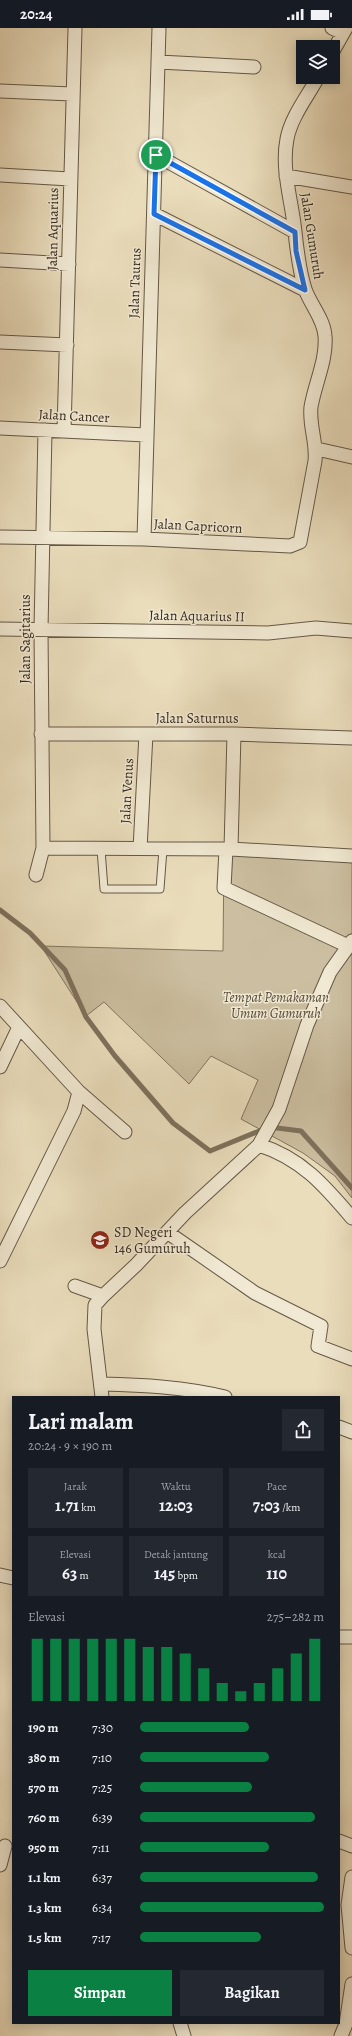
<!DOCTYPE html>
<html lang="id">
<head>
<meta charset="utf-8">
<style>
	:root { --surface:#171b24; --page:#242831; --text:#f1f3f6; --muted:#9ea1a6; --accent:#0b8043 }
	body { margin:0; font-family:Alegreya,serif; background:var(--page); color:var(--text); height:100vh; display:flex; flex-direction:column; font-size:15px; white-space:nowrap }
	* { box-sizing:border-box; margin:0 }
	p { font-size:13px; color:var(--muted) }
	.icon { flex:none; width:22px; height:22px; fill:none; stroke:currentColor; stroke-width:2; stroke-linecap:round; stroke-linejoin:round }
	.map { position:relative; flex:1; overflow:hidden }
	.side { position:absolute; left:12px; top:1368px; width:328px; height:628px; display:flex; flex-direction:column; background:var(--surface); border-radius:0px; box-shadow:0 2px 10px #0003 }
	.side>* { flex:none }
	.fabs { position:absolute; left:296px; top:12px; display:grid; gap:8px }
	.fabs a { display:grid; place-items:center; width:44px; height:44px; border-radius:0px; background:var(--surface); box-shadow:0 2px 10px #0003; font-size:20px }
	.pin { position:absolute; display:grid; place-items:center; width:34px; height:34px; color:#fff; margin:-17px; border:2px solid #fff; border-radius:50%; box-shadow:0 1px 4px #0007 }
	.round { display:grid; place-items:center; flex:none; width:42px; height:42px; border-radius:0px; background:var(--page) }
	.head { display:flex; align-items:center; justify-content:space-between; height:68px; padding:0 16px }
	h1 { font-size:22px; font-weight:700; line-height:30px }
	.figures { display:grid; grid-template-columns:repeat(3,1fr); gap:6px; height:68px; padding:4px 16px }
	.figures div { display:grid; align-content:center; border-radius:0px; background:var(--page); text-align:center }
	.figures b { font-size:17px; font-weight:700 }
	.figures small { font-size:11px; font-weight:400 }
	.figures p { font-size:11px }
	.chart { height:112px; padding:8px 16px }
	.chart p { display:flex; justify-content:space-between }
	.chart svg { width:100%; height:72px; margin-top:4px; stroke:var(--accent); stroke-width:6 }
	.cta { display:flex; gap:8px; margin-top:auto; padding:8px 16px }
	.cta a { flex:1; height:46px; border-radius:0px; background:var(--accent); color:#fff; font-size:16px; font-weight:700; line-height:46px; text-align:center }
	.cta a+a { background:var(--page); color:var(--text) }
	ul { padding:0 16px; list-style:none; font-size:13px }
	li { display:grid; grid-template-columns:64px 48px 1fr; align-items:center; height:30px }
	li i { height:10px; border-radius:5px; background:var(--accent) }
	.status { display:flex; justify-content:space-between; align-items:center; height:28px; padding:0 20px; background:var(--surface); direction:ltr }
	.status svg { height:11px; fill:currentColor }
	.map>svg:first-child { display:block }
</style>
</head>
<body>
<div class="status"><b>20:24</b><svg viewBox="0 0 49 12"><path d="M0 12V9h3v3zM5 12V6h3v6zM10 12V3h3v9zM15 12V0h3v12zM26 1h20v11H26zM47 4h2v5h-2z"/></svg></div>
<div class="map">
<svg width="352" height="2008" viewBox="0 0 352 2008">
	<rect width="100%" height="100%" fill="#eaddbc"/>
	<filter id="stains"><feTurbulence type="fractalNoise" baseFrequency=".005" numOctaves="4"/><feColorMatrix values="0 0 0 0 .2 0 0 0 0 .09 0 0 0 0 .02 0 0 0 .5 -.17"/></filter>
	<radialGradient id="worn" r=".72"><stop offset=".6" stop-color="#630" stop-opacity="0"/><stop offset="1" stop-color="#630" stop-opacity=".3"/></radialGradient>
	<path fill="#ccbfa1" stroke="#827560" d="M224,824L352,833V1170L335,1148L303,1125L241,1091L258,1052L211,1028L189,1056L104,974L86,988L41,918L223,923Z"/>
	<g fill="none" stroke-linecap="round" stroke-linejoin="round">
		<path stroke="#7e715d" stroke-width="5" d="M0,882L30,905L65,942L86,989L115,1028L173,1095L210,1123L269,1099L301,1103L352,1160"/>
		<defs>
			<path id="service" d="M101,821L104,861H160L163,821"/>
			<path id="minor" d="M332,0L343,5
				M333,23L346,0
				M159,34L254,39
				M0,63L72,66
				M156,127L295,204
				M0,147L70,151
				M286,148L352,159
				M154,186L305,262
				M0,232L69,236
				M0,314L67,317
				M0,400L146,407
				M64,403L75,0
				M317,421L352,429
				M0,509L144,511L290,518L300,514L315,433C317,414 309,398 311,379C315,355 327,332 325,308C324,291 310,276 305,261C299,242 297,223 295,204C292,173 281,142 287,111C291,89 308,68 318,49
				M144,511L159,0
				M0,601L268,605L316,600L352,603
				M41,706H234L352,710
				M43,820L231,821L352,828
				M140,821L146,706
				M226,821L224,860L348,918
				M231,821L234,706
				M36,847L43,820L41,602L45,402
				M0,978L79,1064L125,1104
				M0,1039L19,999
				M259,1117C301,1130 325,1158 352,1190
				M167,1204L255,1265L321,1298L318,1318L352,1331
				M0,1233L74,1083L79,1064
				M75,1258L103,1268
				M101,1356C143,1357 184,1359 225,1369
				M102,1369L94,1301L95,1277L103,1268L136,1237L185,1185L259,1117L279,1081L307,997L330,944L352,913
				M339,1399L352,1404
				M0,1547L13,1550
				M339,1609H352
				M339,1813L352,1818
				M0,1837L5,1818
				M352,1849L348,1877L352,1920
				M180,1995L184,2008
				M341,2008L346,1996L352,1956"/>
		</defs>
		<use href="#service" stroke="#645846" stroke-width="9"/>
		<use href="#minor" stroke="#645846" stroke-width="15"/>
		<use href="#service" stroke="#f1e9d3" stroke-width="7"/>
		<use href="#minor" stroke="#f1e9d3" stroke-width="13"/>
	</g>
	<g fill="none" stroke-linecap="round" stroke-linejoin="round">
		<defs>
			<path id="route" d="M156,127L295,204L296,223L305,262L154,186Z"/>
		</defs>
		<use href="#route" stroke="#fff" stroke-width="8"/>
		<use href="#route" stroke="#1a73e8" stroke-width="5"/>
	</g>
	<defs>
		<symbol id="school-disc" viewBox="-11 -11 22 22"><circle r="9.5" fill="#8f2418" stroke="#f1e9d3"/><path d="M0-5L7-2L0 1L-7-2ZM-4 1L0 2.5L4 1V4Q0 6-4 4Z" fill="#fff"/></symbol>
	</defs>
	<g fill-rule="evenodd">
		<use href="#school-disc" x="89" y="1201" width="22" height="22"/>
	</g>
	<g text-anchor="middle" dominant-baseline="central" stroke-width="3" stroke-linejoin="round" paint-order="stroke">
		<g font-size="14" fill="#372b1f" stroke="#f1e9d3">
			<text transform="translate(53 201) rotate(-89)">Jalan Aquarius</text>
			<text transform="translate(312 208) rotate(81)">Jalan Gumuruh</text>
			<text transform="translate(135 255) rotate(-88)">Jalan Taurus</text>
			<text transform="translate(74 388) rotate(3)">Jalan Cancer</text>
			<text transform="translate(198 498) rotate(3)">Jalan Capricorn</text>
			<text transform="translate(197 588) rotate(1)">Jalan Aquarius II</text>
			<text transform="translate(25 611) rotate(-90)">Jalan Sagitarius</text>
			<text x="197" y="690">Jalan Saturnus</text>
			<text transform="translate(127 763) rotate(-87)">Jalan Venus</text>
		</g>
		<g font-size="14" font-style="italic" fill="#554939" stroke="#f1e9d3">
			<text x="276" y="969">Tempat Pemakaman<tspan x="276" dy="16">Umum Gumuruh</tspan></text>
		</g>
		<g font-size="14" fill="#372b1f" stroke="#f1e9d3" text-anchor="start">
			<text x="114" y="1204">SD Negeri<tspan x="114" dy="16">146 Gumuruh</tspan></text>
		</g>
	</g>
	<rect width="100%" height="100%" filter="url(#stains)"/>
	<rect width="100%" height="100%" fill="url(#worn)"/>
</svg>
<div class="fabs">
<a><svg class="icon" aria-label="layers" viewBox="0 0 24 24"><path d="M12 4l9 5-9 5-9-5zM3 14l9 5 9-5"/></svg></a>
</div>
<div class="pin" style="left:156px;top:127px;background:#1e9e55"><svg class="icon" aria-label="arrive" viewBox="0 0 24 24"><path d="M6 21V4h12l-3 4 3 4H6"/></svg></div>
<section class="side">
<div class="head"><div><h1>Lari malam</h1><p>20:24 · 9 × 190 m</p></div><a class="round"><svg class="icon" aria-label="share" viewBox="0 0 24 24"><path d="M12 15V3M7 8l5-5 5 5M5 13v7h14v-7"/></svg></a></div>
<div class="figures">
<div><p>Jarak</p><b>1.71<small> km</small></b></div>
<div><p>Waktu</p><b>12:03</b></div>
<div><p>Pace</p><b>7:03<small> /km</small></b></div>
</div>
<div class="figures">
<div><p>Elevasi</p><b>63<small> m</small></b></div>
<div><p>Detak jantung</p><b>145<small> bpm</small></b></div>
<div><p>kcal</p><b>110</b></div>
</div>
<div class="chart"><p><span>Elevasi</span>275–282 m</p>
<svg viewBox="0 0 160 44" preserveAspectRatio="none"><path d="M5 44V6M15 44V6M25 44V6M35 44V6M45 44V6M55 44V6M65 44V11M75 44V11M85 44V15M95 44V24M105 44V33M115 44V38M125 44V33M135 44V24M145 44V15M155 44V6"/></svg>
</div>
<ul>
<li><b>190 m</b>7:30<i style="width:59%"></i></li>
<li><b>380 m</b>7:10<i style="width:70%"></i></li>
<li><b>570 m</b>7:25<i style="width:61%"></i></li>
<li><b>760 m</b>6:39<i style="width:95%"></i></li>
<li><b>950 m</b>7:11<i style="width:70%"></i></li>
<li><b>1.1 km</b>6:37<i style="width:97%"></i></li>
<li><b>1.3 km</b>6:34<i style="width:100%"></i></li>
<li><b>1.5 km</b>7:17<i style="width:66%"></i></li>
</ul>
<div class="cta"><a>Simpan</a><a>Bagikan</a></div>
</section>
</div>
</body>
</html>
